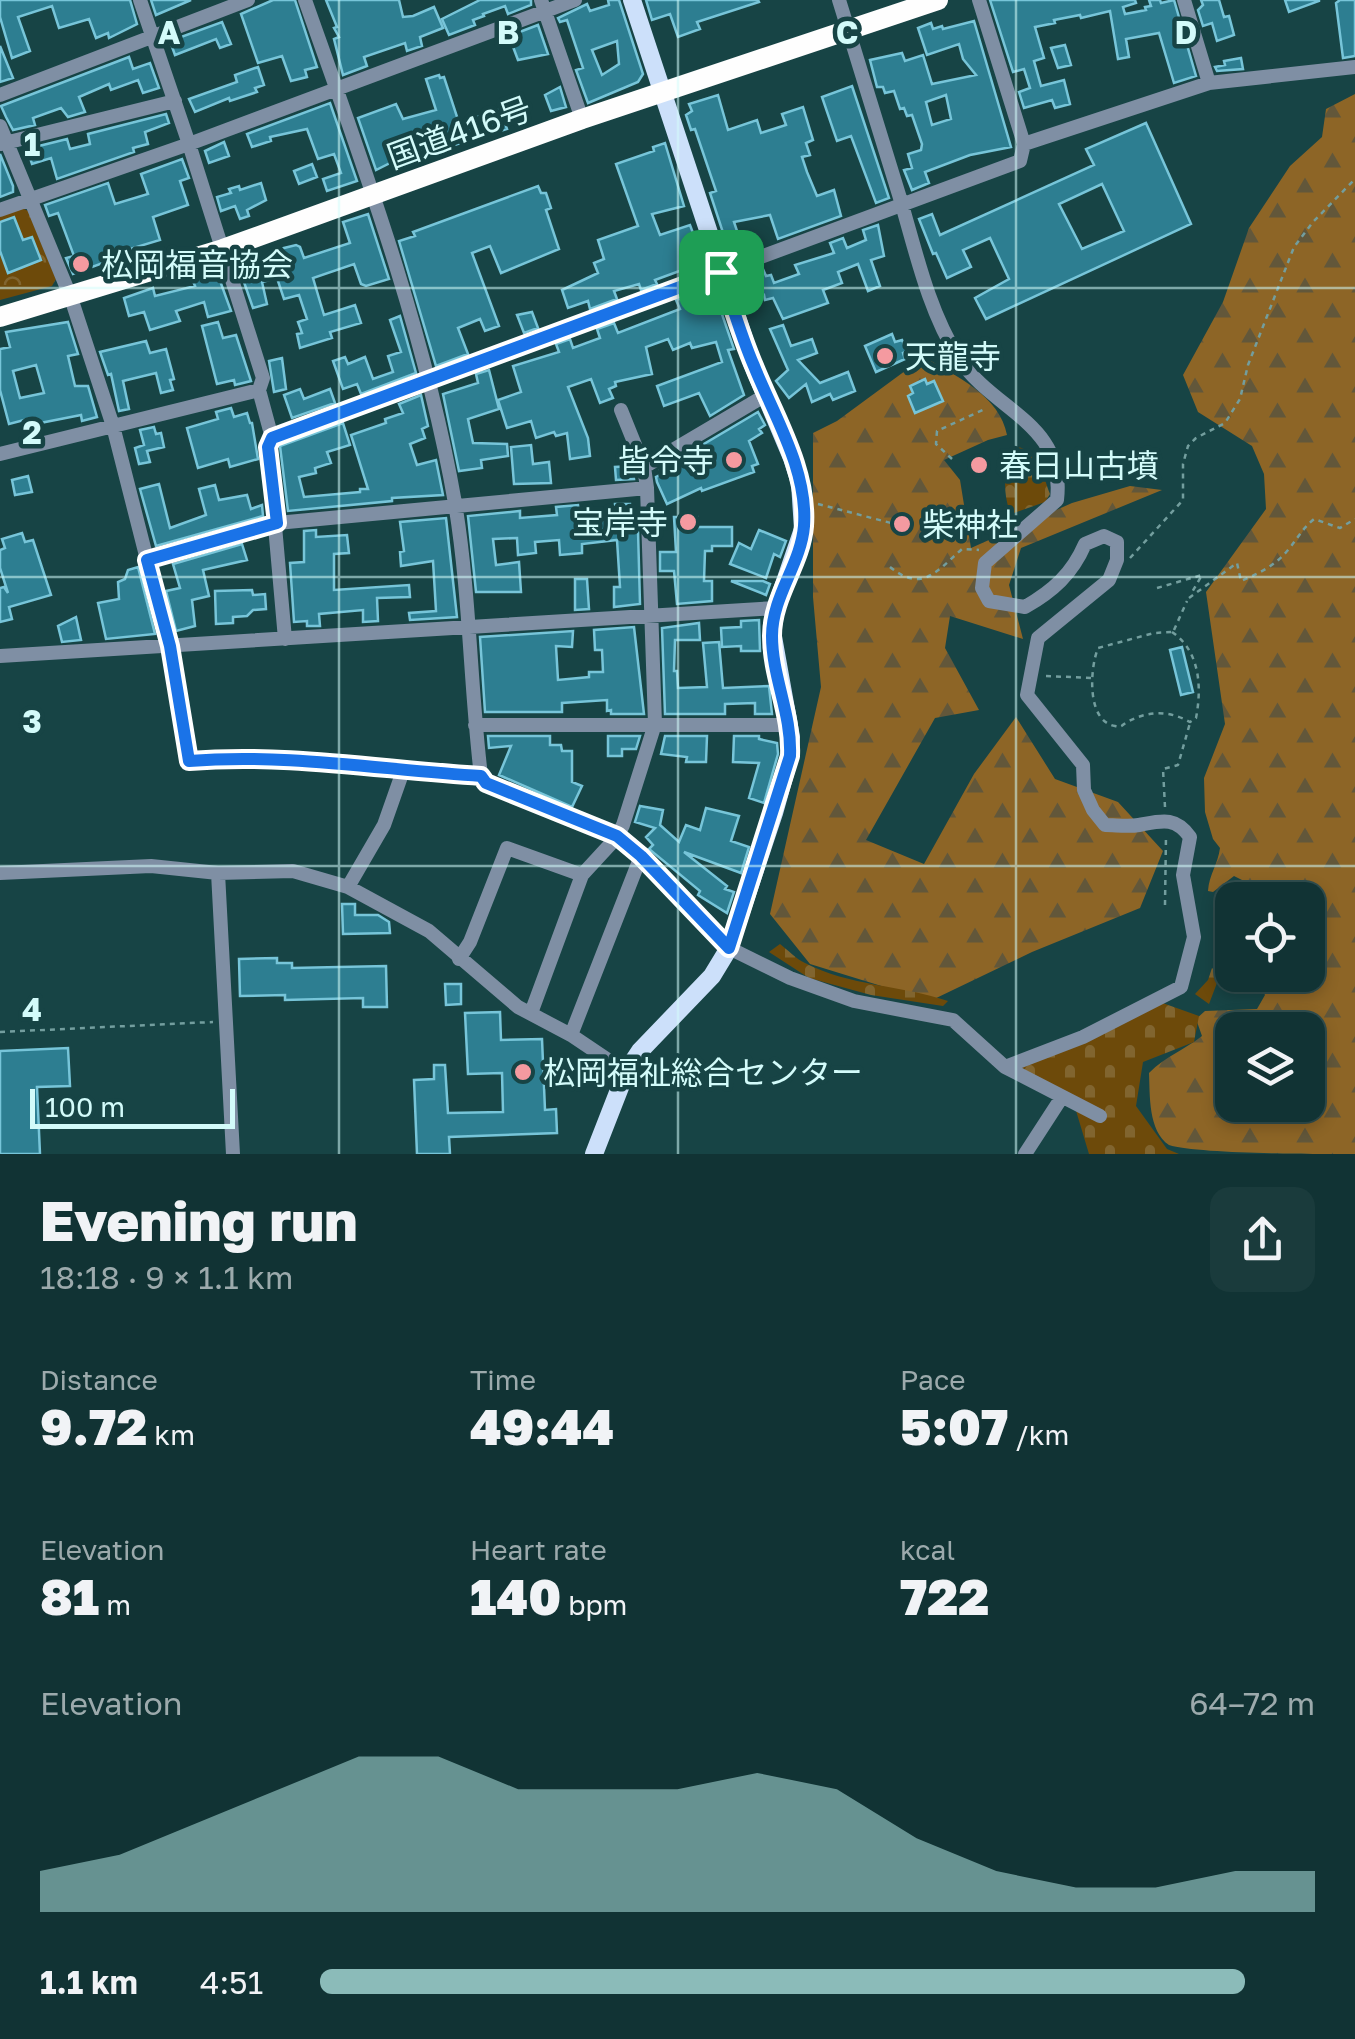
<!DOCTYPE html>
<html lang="en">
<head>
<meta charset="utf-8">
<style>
	:root { --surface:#113334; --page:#1a3b3c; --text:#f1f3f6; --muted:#9caaac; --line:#304e4f; --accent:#8bbbb9 }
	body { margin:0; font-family:"Golos Text","Noto Sans JP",sans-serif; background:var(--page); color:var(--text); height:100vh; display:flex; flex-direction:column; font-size:38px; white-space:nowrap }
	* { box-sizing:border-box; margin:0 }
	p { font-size:32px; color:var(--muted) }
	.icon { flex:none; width:55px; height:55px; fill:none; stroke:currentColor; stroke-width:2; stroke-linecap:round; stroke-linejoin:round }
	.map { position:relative; height:1154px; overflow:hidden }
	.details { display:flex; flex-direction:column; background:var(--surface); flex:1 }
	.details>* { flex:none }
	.tools { position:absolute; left:1215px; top:882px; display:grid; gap:20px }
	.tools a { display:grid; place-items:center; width:110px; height:110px; border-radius:20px; background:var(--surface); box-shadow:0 5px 15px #0003,0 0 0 2px var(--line); font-size:50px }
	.scale { position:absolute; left:30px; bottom:25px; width:205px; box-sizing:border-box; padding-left:10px; border:5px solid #d3fbfa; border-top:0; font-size:28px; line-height:35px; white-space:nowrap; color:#d3fbfa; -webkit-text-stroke:8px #174445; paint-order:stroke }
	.pin { position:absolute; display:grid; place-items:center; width:85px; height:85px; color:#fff; margin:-42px; border-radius:20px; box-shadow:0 5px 15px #0006 }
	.round { display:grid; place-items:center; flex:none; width:105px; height:105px; border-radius:20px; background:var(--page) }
	.headline { display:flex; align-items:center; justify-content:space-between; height:170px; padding:0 40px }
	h1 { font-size:55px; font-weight:800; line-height:75px }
	.metrics { display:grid; grid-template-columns:repeat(3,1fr); gap:15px; height:170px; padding:10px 40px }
	.metrics div { display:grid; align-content:center }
	.metrics b { font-size:50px; font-weight:800 }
	.metrics small { font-size:28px; font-weight:400 }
	.metrics p { font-size:28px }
	.chart { height:280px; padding:20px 40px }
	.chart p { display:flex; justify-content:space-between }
	.chart svg { width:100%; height:180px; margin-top:10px; fill:var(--accent); opacity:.7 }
	ul { padding:0 40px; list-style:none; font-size:32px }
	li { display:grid; grid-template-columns:160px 120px 1fr; align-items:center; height:75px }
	li i { height:25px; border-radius:12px; background:var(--accent) }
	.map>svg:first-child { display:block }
</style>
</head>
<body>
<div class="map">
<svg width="1355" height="1154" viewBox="0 0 1355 1154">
	<defs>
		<pattern id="forest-firs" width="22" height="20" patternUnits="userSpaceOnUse" patternTransform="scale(2.5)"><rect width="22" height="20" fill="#8d6526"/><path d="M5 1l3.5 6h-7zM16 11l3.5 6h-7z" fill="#62573a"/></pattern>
		<pattern id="cemetery-stones" width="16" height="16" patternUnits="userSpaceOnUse" patternTransform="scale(2.5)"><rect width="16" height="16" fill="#6d4a0a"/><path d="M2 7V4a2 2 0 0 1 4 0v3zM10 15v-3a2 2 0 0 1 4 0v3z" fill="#81652f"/></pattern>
		<pattern id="park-crowns" width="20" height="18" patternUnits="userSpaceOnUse" patternTransform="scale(2.5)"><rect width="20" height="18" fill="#6d4a0a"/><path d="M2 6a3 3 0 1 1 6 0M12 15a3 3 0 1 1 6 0" fill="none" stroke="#81652f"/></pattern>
	</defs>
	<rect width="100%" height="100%" fill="#174445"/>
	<path fill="url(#forest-firs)" fill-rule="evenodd" d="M1355,94V1154C1317,1154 1197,1154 1169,1145C1148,1131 1150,1095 1149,1073C1166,1056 1184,1050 1202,1036L1196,1019L1205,1011L1257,1009L1265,995L1259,983L1238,975H1308V900H1242L1244,881L1234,876L1213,892L1208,891C1209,875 1218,864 1220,848L1213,839L1205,812L1204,778L1225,724L1206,592L1266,509L1264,474L1252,446L1198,412L1183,375L1223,302L1249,228L1290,166L1322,137L1326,109ZM1232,1030H1308V1105H1232Z
		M924,357C956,376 1000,396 1007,435L988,440L944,460L960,480L971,548L1072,503L1130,486L1162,490L1021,548L1009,585L1023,639L950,616L945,648L979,710L935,718L866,840L924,864L974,774L1016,717L1055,779L1118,802L1163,851L1140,908L1032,952L930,1001L810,964L770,914L821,687L813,597V433L837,421Z"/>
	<path fill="url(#cemetery-stones)" d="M1017,447C1039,450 1043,476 1050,494L1045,502L1011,514C1004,499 1004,480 1007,464L1012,463Z
		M780,944C788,950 796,959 805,963C849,986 901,985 948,1001L943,1006L871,995L809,978L769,952Z
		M1212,968L1220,975L1209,1004L1195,994L1208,980Z
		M1157,1001L1199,1016L1194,1042L1143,1062L1136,1106L1167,1149L1179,1154H1089L1074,1104L1005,1067Z"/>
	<path fill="url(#park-crowns)" d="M22,208L28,211L56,279L52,286L0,300V216Z"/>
	<path fill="#2d7e91" stroke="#77c5d9" stroke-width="2.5" fill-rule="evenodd" d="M0,0H130L137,24L109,38L108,33L96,38L89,19L59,28L52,6L18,17L30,51L12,58L0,17Z
		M151,0H191L156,15Z
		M273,0H295L317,67L305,70L307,77L291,81L282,56L258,63L241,14Z
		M326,0H399L403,17L413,16L434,7L443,28L420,37L422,46L407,51L405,43L364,57L367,66L343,75L334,39L339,37L334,28L337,27Z
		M480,0H531V5L508,14L505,6L483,14L484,16L473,20L475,25L449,35L442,19Z
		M608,0H619L643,74L638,82L588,103L576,70L583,68L567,20L560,22L558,18L587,4L590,11L609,5ZM617,41L619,64L602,75L592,50Z
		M646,0H758L759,2L697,22L700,29L678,37L670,14L652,20Z
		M990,0H1135L1136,3L1123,7L1125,14L1146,10L1145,7L1151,6L1149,0H1160L1161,3L1174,0L1196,76L1174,83L1159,33L1126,39L1129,57L1118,59L1110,11L1081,18L1080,15L1054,20L1055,23L1035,27L1044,58L1034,61L1041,86L1064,80L1070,104L1055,108L1052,100L1024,108L1019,92L1030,88L1024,69L1013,72Z
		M1201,0H1219L1224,17L1229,16L1234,35L1217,41L1212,23L1203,26L1198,10L1203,5Z
		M1285,0H1319V1L1289,12Z
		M1340,0H1355V56L1343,58L1336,3Z
		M974,21L1011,147L970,155L925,172L929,183L912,190L904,170L912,168L908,154L921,150L922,144L912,115L907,116L904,108L900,109L894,91L885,93L883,87H877L870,60L902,53L905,61L923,55L932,84L976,75L963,59L959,44L927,55L918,28L931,23L933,29L942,26L943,29ZM946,95L951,119L932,125L926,102Z
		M222,22L231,44L220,48L216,39L175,55L170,41Z
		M538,25L548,54L518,60L509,36Z
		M1065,45L1071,65L1058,68L1051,48Z
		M0,46L13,78L0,82Z
		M129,57L133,69L150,63L159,88L143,93L138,80L111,90L109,84L79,97L85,112L68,117L61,108L33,118L35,125L13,130L6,117L1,106Z
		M1241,58L1243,69L1217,71L1215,67L1225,65L1224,61Z
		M258,67L264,85L255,88L257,92L230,101L229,98L195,112L189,99L237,82L235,75Z
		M439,75L440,78L444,77L459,123L500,109L507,129L448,147L446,143L417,153L416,150L376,170L358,118L396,104L403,119L436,110L426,79Z
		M852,86L889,198L876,203L851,136L837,141L822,97Z
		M560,87L566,107L551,111L545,95Z
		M718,95L728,130L757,120L761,133L786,125L782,114L803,107L813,140L806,143L810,155L802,157L807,172L817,196L834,190L841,216L778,239L770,215L734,222L744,252L731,257L710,193L716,191L695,129L691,130L686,115L692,111L689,104Z
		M330,103L357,181L327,191L323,179L341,173L334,154L318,159L307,129L270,137L271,141L252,147L247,134Z
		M166,114L169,123L145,132L148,144L133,148L134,152L57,179L51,158L32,164L27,149L67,139L70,149L90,144L88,134Z
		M1146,123L1191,224L986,319L975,298L1009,279L990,238L963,250L971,267L947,278L936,253L933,254L919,219L932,214L940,235L1094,165L1086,149ZM1102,184L1124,231L1082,249L1059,204Z
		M224,142L229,156L209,163L205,151Z
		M665,143L684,206L652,214L660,235L690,225L704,262L655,280L657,284L641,290L639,284L614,291L617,299L590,309L588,301L568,308L562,290L598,273L594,263L604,259L598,240L638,226L616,164L654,151L653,147Z
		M0,154L13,186V192L0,197Z
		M182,159L189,178L180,181L188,205L153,217L160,240L113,254L114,259L73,274L66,258L74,256L58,213L49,216L45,205L108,183L115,204L148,194L141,174Z
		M312,164L317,177L299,184L294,171Z
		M261,183L266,200L247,210L249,216L240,219L235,206L221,211L217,197L231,193L229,189L239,186L240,190Z
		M538,186L541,193H546L551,208L546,210L559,249L501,273L490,246L472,253L499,326L485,331L480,319L458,328L468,354L436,366L399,241L415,236L413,232Z
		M368,214L389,279L366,286L361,284L354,264L313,278L324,315L355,305L361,323L330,332L332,338L300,348L297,334L302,333L298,322L307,319L299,295L284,299L277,278L262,282L267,304L253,308L238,265L257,260L259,265L283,258L280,249L296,245L300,247L304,258L350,243L343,222Z
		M14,217L23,240L32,237L41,260L8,273L0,251V222Z
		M878,225L884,256L871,260L880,286L868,291L858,264L838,272L842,283L823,290L828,303L783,319L773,298L765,300L764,295L747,301L739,278L763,269L766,276L771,275L774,283L799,274L795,265L834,253L830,243L843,238L847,248L866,240L863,230Z
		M215,267L231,311L208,317L204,302L176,311L180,321L150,330L144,312L129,316L124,298L153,288L155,296L195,286L193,281L203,278L202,272Z
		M713,288L734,349L728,350L744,395L710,416L699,393L664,406L657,386L722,362L716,342L692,348L690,343L673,350L668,339L646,347L652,374L615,382L616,386L609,389L613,398L600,403L591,379L568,387L588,438L590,456L570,459L567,433L556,436L554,432L536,438L531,421L507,428L498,400L521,392L513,366L559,352L556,344L570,339L573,348L600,338L597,329L614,323L618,333L680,309L676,300Z
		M532,312L538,328L524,333L517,315Z
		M400,316L416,373L361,394L357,384L343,389L333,361L345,357L348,364L365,357L373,379L393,372L388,356L401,352L390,320Z
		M68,322L78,354L68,356L75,386H88L97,417L82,421L81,415L30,425L28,419L9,424L0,390V349L10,347L6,332ZM36,365L44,393L20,398L13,371Z
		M218,322L223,338L236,335L251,381L235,385L234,380L217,384L202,326Z
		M783,325L791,346L812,339L817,353L798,360L820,383L848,372L855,391L833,400L830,394L812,402L806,384L789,398L776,381L788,370L770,329Z
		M892,334L895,342L902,340L907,351L903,353L905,359L876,372L865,346Z
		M146,341L150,353L166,349L174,379L170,380L173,390L161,393L156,373L123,381L129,409L119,411L111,374L108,375L100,352Z
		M282,358L286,389L274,392L269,361Z
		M489,370L499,409L468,419L473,443L507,444L508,456L481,460L482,468L459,471L443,394L478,383L476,374Z
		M925,379L927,384L934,381L943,401L915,413L908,396L913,393L910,386Z
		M300,389L304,399L330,389L335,403L292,418L284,395Z
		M421,395L428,426L422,429L425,438L410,444L417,465L436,460L443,495L392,498V501L288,511L280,446L343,423L350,445L327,452L331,463L315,468L316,473L299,477L304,497L360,492V489H368L351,435L386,423L385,419L403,413L399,404Z
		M231,408L234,417L247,413L250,423H252L258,459L230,467L228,459L198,468L187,428L218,419L216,412Z
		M758,412L765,425L759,429L762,433L749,441L758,464L752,466L754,472L702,491L701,488L667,504L657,482L656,477L662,474L660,470Z
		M154,427L156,434L161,433L164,447L147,451L150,462L139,464L135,448L144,445L140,430Z
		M531,445L533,464L549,462L551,483L514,484L511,447Z
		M632,466L634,479L616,480L615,467Z
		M28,476L32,492L15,495L12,480Z
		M159,484L170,528L206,515L199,489L215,485L219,500L247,495L251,509L262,505L263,516L156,546L140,489Z
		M615,504H630L631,530H638L640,604L614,607V587H620L617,540L582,544V553L560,555L559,540L535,542L536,553L518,555L517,538L493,539L496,565L519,562L521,592H476L468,516L520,511V518L557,515L556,507L578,505L580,523L615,519Z
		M674,517H697V527H732V546H712V551H705L704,581H712V601L677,604L674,571H660V552H676Z
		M446,518L457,617L410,620L409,613L436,611L433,561L401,566L400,552L404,551L400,522Z
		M316,530V537L347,535L349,553L334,554V590L409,585L410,597L377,598L378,621L363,622V610L319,614L320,626H307V621L294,622L290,563L304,562V531Z
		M759,530L786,541L780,557L774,554L766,578L730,564L739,543L751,549Z
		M22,533L25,542L33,540L51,595L9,607L12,619L0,622V588L4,587L8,593L0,568V550L5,548L2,539Z
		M242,544L247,560L203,570L209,596L192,600L195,626L176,631L166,591L180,588L173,564Z
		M138,567L155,634L106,639L98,603L119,599L118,582L125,579L128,570Z
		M575,579H587L589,609L575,610Z
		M731,581H763L770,584L766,595Z
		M252,590L253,595L265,594L266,609L253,610L247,616L233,617V623L216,624L215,591Z
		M76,617L81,640L62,642L58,626Z
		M759,620L760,651H741V646L722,647L721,628L741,627V621Z
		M699,623L700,640H675L674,671H677L678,688L707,687L703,643L719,642L723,688L769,686L772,714H755V703L725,704V714H665L662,628Z
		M634,627L644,714H611V710L607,711V700L562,703V712H485L480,637L573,631L572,647L556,646L558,680L589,677V672H603L602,650H595L594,630Z
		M1182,647L1193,692L1181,695L1170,650Z
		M488,736H550V745H561L562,751H572V782L582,786L572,807L499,775L511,746L489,748Z
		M608,736H640L636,749H622V756H608Z
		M665,736H707L706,762H686L687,757L661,754Z
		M734,736H759V739L777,743L778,754L764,803L749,798L759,763L733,762Z
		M640,806L663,810L660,825L679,842L686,825L700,830L706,808L739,816L731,841L749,847L741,873L684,852L727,886L725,889L734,892L727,913L698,895L700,891L649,849L653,845L646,837L655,828L635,822Z
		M342,904H355V915H378L389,922L390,933L343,934Z
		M277,958V963H292V968L386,966L387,1007H363V998L285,1000V995L240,996L239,959Z
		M445,984H461V1004L446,1005Z
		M500,1012L501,1040L542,1039L545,1110L556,1109L557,1133L449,1137L450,1154H417L414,1080L434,1079V1065H445L448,1113L503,1112L502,1073L468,1074L465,1013Z
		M68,1048L70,1086L37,1087L40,1154H0V1051Z"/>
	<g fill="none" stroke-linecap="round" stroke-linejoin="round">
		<path stroke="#739e9e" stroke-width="2.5" stroke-dasharray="5 5" stroke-linecap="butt" d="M952,459L936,444L937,431L987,408
			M818,504L891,523
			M1130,558L1183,500V464L1188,446L1196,438L1225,423L1240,399L1248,365L1294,247L1313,222L1355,179
			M890,567C922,593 936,572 962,549L979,550
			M1157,588L1202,575L1191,594
			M1189,598L1237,563L1241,581C1258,574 1276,565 1288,550C1298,538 1302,529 1314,519L1340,528L1355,519
			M1174,630L1187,601
			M1172,632C1200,651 1202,687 1196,718L1190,722C1170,711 1151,710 1129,721C1122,724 1123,728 1115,726C1086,721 1090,668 1098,648L1154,633Z
			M1046,676L1093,678
			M1165,807L1163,769L1178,765L1190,723
			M1165,905L1166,835
			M0,1032L213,1022"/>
		<path stroke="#7f8fa4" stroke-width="14" d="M140,0L189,144L263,378L259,390L272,438L268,447L285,639
			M305,0C363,164 425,331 455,503C470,593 470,685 481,776
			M541,0L582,119
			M839,0C859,66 880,132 900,198C916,252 928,309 958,357C993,412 1066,422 1057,500L985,563L982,588L989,601L1025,607C1053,591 1072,574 1085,544L1104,536L1117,542V560L1109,580L1038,638L1027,695L1083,765L1084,790L1093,810L1105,825C1116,825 1128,827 1139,825C1161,821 1175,816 1190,837L1183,875L1194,937L1181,987L1083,1037L1005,1067
			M1184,0L1209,83
			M0,95L248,0
			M0,126L71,298L113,426L169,646L189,761C287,753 383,770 481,776L486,783L617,837L641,856L729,948L790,978L854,1001L953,1020L1005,1067L1100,1116
			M1,144L175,101
			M1024,144L1209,83L1355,67
			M0,210L189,144L575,0
			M272,438L1020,161L1024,144L979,0
			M0,454L259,390
			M644,467L766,395
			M147,560L277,523L647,488
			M0,656L776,608
			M475,725H790
			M0,873L151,866L218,873L293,871L348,887L429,931L518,1007L571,1035L626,1072
			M218,873L233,1154
			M348,887L384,825L403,771
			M459,959L470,942L507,848L582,875
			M531,1013L582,875L617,837L623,825L655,724L647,488L644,467L621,410
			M571,1035L641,856
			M1025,1154L1062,1097"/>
		<path stroke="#cce0fa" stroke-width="18" d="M594,1154L626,1072L640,1051L712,976L729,948L774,813L790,756L791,737L772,631L776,608L803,529L800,483L792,458L752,363L632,0"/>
		<path stroke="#fefefe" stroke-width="20" d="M0,317L223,249L582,119L938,0"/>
	</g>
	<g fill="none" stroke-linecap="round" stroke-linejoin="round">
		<defs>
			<path id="route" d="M721,272C732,304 741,336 754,366C774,416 808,470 804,526C801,564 772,596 772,636C772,677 792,714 790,756L729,948L641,856L617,836L486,783L481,776C383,770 287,753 189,761L170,646L147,560L277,523L268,447L272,438Z"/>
		</defs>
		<use href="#route" stroke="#fff" stroke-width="20"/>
		<use href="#route" stroke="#1a73e8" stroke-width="12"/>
	</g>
	<path fill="none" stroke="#d3fbfa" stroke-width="2.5" stroke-opacity="0.55" d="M339,0V1154M678,0V1154M1016,0V1154M0,288H1355M0,577H1355M0,866H1355"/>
	<g fill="#f49aa0" stroke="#174445" stroke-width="4">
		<circle cx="81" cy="264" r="10"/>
		<circle cx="885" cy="356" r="10"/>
		<circle cx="734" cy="460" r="10"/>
		<circle cx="979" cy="465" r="10"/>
		<circle cx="688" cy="522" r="10"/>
		<circle cx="902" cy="524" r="10"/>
		<circle cx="523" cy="1072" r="10"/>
	</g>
	<g text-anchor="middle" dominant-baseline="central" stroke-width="9" stroke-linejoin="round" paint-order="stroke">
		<g font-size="32" fill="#d3fbfa" stroke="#174445">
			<text transform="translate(459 132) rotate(-20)">国道416号</text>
		</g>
		<g font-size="32" fill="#d3fbfa" stroke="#174445" text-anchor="start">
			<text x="101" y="264">松岡福音協会</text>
			<text x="905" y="356">天龍寺</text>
			<text x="714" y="460" text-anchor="end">皆令寺</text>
			<text x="999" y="465">春日山古墳</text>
			<text x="668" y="522" text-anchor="end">宝岸寺</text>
			<text x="922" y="524">柴神社</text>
			<text x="543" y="1072">松岡福祉総合センター</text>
		</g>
	</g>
	<g font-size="32" text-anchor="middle" font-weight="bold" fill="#d3fbfa" stroke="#174445" stroke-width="9" stroke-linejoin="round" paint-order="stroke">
		<text x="169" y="44">A</text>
		<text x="508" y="44">B</text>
		<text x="847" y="44">C</text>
		<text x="1186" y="44">D</text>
		<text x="32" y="156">1</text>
		<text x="32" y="444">2</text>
		<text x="32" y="733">3</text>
		<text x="32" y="1021">4</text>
	</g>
</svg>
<div class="tools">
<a><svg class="icon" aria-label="locate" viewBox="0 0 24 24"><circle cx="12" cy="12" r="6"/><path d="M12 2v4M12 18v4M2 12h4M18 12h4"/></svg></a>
<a><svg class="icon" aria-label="layers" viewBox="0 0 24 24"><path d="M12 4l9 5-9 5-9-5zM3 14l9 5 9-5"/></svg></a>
</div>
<div class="scale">100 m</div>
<div class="pin" style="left:721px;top:272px;background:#1e9e55"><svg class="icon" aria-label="arrive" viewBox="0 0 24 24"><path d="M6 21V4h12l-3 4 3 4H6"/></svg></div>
</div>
<section class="details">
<div class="headline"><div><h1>Evening run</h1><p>18:18 · 9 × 1.1 km</p></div><a class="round"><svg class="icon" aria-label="share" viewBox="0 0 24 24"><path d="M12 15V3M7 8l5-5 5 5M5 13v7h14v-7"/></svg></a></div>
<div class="metrics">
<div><p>Distance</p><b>9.72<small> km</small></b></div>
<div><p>Time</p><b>49:44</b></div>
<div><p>Pace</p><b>5:07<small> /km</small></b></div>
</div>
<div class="metrics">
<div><p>Elevation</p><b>81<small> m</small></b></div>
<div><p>Heart rate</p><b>140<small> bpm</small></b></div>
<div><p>kcal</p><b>722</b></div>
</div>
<div class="chart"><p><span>Elevation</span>64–72 m</p>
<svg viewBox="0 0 160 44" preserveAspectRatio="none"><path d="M0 44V34L10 30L20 22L30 14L40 6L50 6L60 14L70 14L80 14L90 10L100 14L110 26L120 34L130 38L140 38L150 34L160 34V44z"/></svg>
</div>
<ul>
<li><b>1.1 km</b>4:51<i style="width:93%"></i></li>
</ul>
</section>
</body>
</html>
